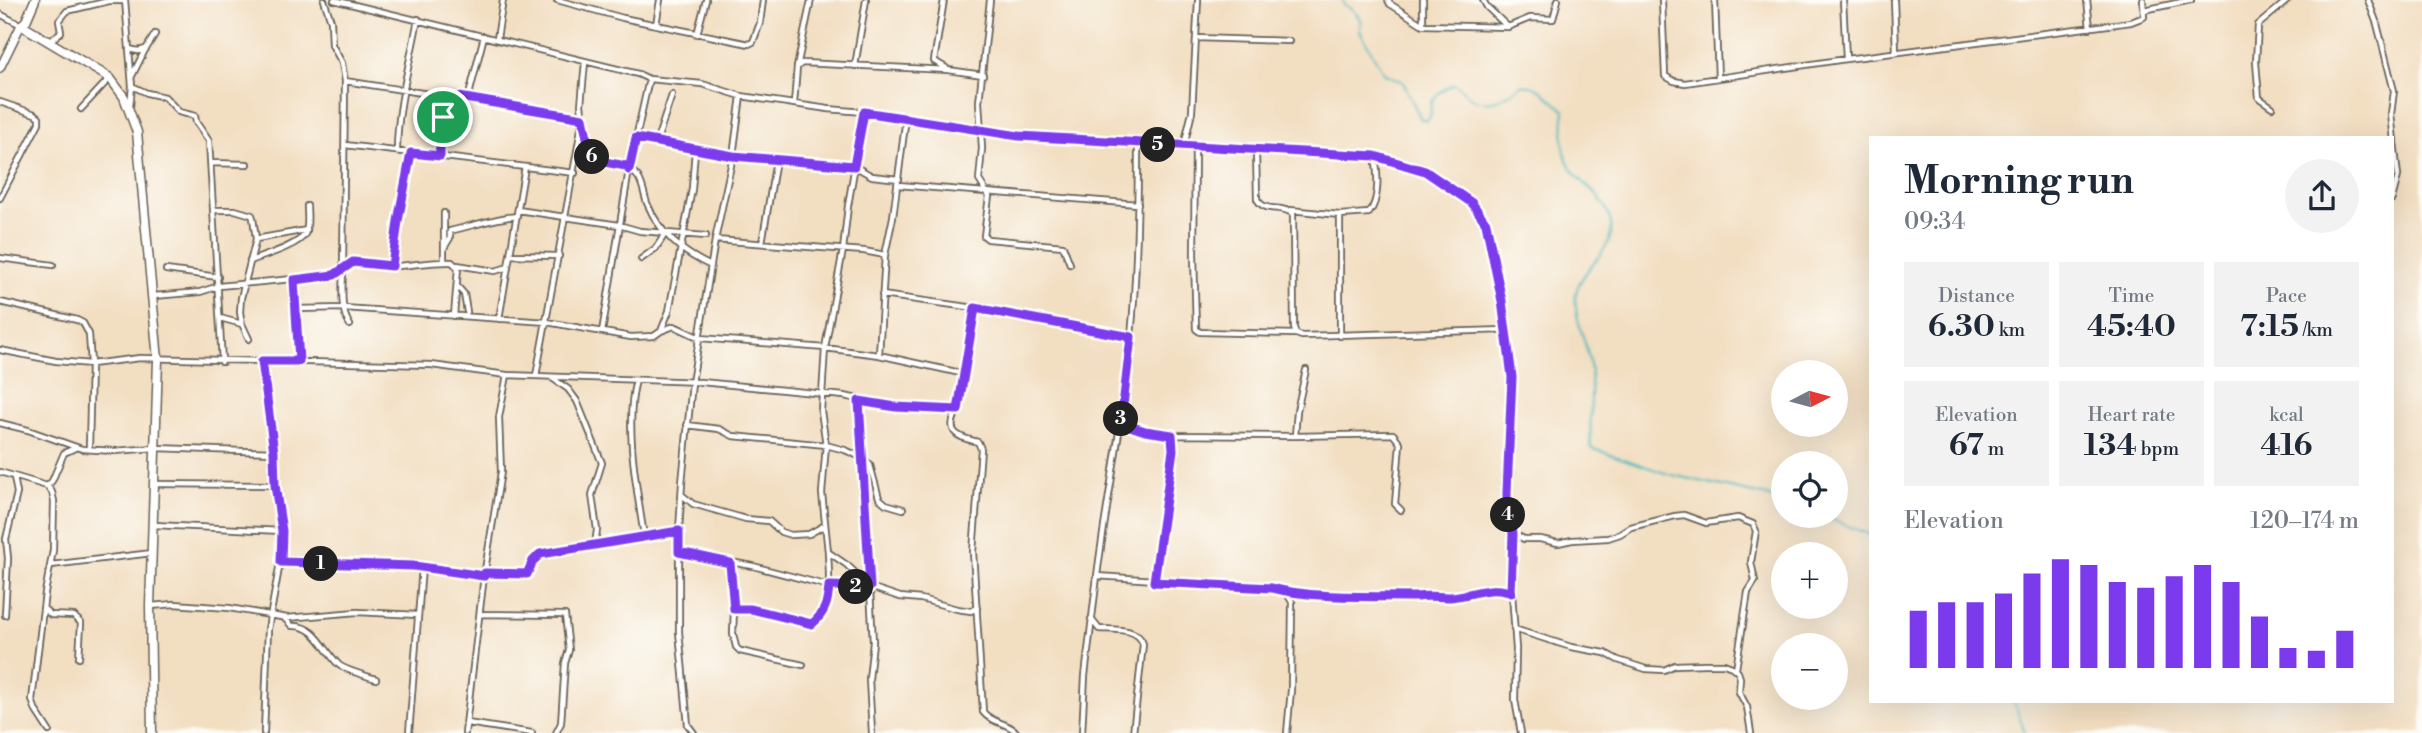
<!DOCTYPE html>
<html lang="en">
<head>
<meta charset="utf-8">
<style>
	:root { --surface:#fff; --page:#f2f2f3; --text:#1f2937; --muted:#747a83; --accent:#7c3aed }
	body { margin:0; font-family:"Libre Bodoni",serif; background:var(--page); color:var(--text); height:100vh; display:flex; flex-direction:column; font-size:26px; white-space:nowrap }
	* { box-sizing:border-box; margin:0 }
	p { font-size:23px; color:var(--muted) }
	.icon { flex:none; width:38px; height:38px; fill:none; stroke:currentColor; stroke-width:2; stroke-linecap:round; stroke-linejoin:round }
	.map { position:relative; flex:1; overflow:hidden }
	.sheet { position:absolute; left:1869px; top:136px; width:525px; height:567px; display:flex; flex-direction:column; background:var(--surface); border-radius:0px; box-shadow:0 7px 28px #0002 }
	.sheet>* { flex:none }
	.needle { width:46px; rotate:84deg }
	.controls { position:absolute; left:1771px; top:360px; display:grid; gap:14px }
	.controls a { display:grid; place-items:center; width:77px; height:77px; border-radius:50%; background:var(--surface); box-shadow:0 7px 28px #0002; font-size:35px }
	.pin { position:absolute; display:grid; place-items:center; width:60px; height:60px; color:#fff; margin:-30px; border:4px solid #fff; border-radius:50%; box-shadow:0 2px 7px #0007 }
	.km { position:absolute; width:35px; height:35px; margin:-18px; border-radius:50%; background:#222; color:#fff; font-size:19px; line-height:35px; text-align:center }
	.round { display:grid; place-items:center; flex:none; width:74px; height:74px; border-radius:37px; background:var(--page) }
	.overview { display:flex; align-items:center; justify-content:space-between; height:119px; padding:0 35px }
	h1 { font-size:38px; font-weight:700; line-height:52px }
	.stats { display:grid; grid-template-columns:repeat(3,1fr); gap:10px; height:119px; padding:7px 35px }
	.stats div { display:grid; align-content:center; border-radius:0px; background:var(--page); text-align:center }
	.stats b { font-size:30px; font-weight:700 }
	.stats small { font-size:19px; font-weight:400 }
	.stats p { font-size:19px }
	.chart { height:196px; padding:14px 35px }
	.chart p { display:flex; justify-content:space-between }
	.chart svg { width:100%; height:126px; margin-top:7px; stroke:var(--accent); stroke-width:6 }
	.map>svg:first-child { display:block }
</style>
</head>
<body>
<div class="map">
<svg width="2422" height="733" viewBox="0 0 2422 733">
	<rect width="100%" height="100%" fill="#fdfcf7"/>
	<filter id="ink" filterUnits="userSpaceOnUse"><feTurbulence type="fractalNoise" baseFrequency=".0143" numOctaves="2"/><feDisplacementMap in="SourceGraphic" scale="14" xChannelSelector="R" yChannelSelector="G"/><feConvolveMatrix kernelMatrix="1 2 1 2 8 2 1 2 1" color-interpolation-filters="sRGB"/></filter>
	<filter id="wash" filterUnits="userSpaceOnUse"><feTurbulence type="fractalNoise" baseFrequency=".00686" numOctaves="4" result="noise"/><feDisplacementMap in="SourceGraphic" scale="28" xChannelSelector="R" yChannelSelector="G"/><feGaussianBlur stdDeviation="1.57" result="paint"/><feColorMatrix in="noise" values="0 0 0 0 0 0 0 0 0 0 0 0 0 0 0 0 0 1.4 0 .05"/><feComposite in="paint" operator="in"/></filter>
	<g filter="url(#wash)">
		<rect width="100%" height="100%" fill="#f2dec1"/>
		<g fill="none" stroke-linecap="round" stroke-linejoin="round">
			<path stroke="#44b4ba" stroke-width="2" d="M1343,0V4L1353,10L1360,19V31L1380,67L1385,74L1403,82L1421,119L1427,121L1431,115C1428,98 1439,92 1453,84C1462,85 1462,93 1470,97C1489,109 1507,96 1522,85L1537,87L1564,110C1564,129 1560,151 1571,168C1583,186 1607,197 1611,224C1615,249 1584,266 1577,289C1574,298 1576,311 1578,320C1583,337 1590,356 1591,373C1592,398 1589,423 1591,448L1668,474L1767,496L1783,502
				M1822,516L1871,535
				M2014,702L2025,733"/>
		</g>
	</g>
	<g filter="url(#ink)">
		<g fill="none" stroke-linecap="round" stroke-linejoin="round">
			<defs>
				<path id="minor" d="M125,0L132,86L130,107
					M334,0L638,74L649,79L702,84L741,96L828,109L888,114L960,128L1019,136L1138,144L1375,156L1425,171L1472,203L1486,223L1502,301L1512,377L1507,506L1513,533L1512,593L1516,649L1515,700L1521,733
					M557,0L623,18L749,44L753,42L760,23L763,0
					M944,0L934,61L946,68
					M990,0L979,102L982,148L979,180L989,196L984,236L988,239L1063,246L1070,264
					M1388,0L1390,4L1423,25L1508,27
					M1423,0V24
					M1483,0L1487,7L1508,27L1530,18L1553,19L1558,0
					M1662,0L1665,76L1674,81L1685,83L1846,59L2131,22L2144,17L2143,0
					M1715,0L1718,78
					M1843,0L1846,59
					M1894,0L1896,52
					M2087,0L2090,28
					M2368,0L2377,24L2394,91L2391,114L2398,176L2392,199
					M2144,10L2191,0
					M0,14L21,25
					M656,25L660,0
					M697,34L706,0
					M1197,38L1289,41
					M497,39L503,0
					M50,41L61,32L59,21L67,11L109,1H125
					M129,49L138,51L146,49L155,34
					M855,66L866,0
					M797,67L802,63L948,70L983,75
					M132,76L145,50
					M345,81L583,118C585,129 586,152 594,160C605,170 623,158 638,177C643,184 644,195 647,203C660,234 681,252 711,266
					M132,86L147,93L165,97L179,112L195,116L196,122L209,141L222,362
					M468,99L484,36
					M0,102L35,114L39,117V123L0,198
					M794,104L797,67L811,0
					M2272,107L2259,98L2256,62L2258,25L2288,0
					M81,109L109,79
					M864,112L848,206L843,250L825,348L821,411L826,445L822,493L828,552L847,565L870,587
					M636,138L733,156L854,166L872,176L899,179
					M656,143L672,95
					M1138,144C1138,208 1137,274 1131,337C1124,418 1107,497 1097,576L1272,588L1286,592L1292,602L1291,690L1287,733
					M345,145L575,173
					M1184,146L1192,112L1198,0
					M1195,147L1194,255L1196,329L1200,332L1295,334
					M1256,150L1257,199C1265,214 1282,204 1293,214L1294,328L1296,334L1302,336L1506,330
					M397,151C397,107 410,63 418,19
					M440,156C439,124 439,122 459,97
					M211,163L247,164
					M898,185L1138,204
					M213,210H235L252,215L253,218L256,239L241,298L240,312L242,324L249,339
					M518,210L619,225L640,231L706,236
					M1290,210L1340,215L1369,213C1380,200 1378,173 1375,156
					M444,213V247
					M1340,215V336
					M256,239L307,230
					M715,240L864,251L885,255
					M762,243L776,160
					M510,255L559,256
					M0,258L53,265
					M641,259L656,248L665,234
					M250,261C263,256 298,246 305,234C309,227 307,214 307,206
					M444,262V248L450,238V231C472,226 494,218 517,216
					M457,265L495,271L505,268
					M392,266L398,221L411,153
					M166,270L218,277
					M294,280L299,361
					M457,286L464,294L467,312
					M882,295L975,308L1131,337
					M154,296L200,292L219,286L334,275L343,267L345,81L342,63L332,45L331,21L324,0
					M0,302L77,320L83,323L89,334L91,364L89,448
					M975,308C972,340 965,373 959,405C957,413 949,424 954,431C958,438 971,440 978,442L981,449L973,552L983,712C992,724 1009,722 1017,733
					M297,309L344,308L547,322L631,337L654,336L661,331L669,311L692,189L695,150
					M220,318L242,324
					M499,319L525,167
					M350,325C339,309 343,285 343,267C361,258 378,266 397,266C416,265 432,261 452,262L458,268L454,316
					M661,331L674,326L700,338L825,348L879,355L965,374
					M602,332L629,170L649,79
					M0,350L56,361L91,364L140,358L431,365L507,375L701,382L753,387L844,396L896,407L958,410
					M879,355L885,255L893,217L906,117
					M262,361L274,452L275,485L283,546L268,629L264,733
					M536,376L583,118L581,105L585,62
					M552,378L568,389L577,401L602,463L592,495L597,530L595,544
					M636,380C624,424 637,490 644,536
					M859,401L873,642L869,679L872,733
					M0,423L28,430L82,449L114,451L156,448L274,452
					M1121,423L1145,431L1173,435L1295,436L1393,434L1400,443L1395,504L1401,510
					M687,425L719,429L733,436L826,445L845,450L861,457L870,465L879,498L886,504L903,509
					M1295,436L1297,411L1306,370
					M0,472L47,486L52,481L64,453L75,448
					M155,484L275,485
					M47,486L52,492L54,501L53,550L45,593L32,700L36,711L49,731
					M682,495L693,504L746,519L769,521L781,532L791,535L809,534L825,525
					M154,525L282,531
					M1513,534L1524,539H1540L1558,543L1572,540L1608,538L1620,534L1631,527L1675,516L1684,515L1706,523L1738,518L1753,524L1756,531L1751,562L1755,581L1748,592L1736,669
					M679,553L753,566L829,586L870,587L900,597L921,599L957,609L971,611L977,608
					M281,562L414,566L484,576
					M730,563L734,609L733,634L736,647L740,651L803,665
					M51,565L152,553
					M485,573L527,574L533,561L540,554L679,531
					M1154,582L1173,450V435
					M1287,592L1330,596L1416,597C1428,595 1438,598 1450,597C1470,596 1493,584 1512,593
					M151,606L174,604L229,608L287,618L357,612L418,615
					M44,609L51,615L74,616L81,623L79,658
					M734,609H751L812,624C834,606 829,579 828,553
					M480,614L565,615L569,650L565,663L561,723L556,733
					M5,615L8,558L6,539L17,493L14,477
					M285,619L292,626C316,624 324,651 339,665C345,670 367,676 376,679
					M1091,619L1099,629C1113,630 1138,627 1143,644L1133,733
					M1514,629L1571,647L1605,653L1618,660L1646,669L1664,670L1675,665L1705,664H1724L1732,667L1738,672L1740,678L1739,692L1747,707L1751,733
					M467,723L532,733
					M409,733L422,567
					M465,733L484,576L501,472L499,417L507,375
					M694,733L688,725L679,632V531L682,483L692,383L715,240L733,156L741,96
					M1082,733L1085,676L1097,576"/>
				<path id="primary" d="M0,68L21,25"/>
				<path id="trunk" d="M35,0L26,21L21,25L110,78L124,97L137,132L158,360L150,606L152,733"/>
			</defs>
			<use href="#minor" stroke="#676056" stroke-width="8"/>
			<use href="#primary" stroke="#676056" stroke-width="10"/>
			<use href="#trunk" stroke="#676056" stroke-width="11"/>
			<use href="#minor" stroke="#fff" stroke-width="4.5"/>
			<use href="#primary" stroke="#fff" stroke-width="7"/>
			<use href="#trunk" stroke="#fff" stroke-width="8"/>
		</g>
	</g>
	<g fill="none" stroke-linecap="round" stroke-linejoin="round" filter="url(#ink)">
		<defs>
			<path id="route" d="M459,97L583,118L590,152L594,160L626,166L629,170L636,138L733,156L854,166L864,112L1019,136L1375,156L1425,171L1472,203L1486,223L1502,301L1512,377L1507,492V506L1513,533L1511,593C1493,584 1470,596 1450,597C1438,597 1428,595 1416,597C1372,596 1313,599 1272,588L1154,582L1173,450L1172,435L1145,431L1121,423L1131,337L975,308L958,410L896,407L859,401L870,587L829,586C828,602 825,613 812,624L751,609H734L730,563L679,552V531L540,554L533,561L527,574L485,573L484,576L414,566L281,562L282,531L275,485L274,452L262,361H299L294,280L334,275L353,262L392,266L398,221L411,153L440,156C439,124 439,122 459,97Z"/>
		</defs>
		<use href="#route" stroke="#fff" stroke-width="14"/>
		<use href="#route" stroke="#7c3aed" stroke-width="9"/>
	</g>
</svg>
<div class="controls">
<a><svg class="needle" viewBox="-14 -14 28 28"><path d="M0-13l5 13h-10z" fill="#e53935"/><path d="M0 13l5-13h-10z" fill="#747a83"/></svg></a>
<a><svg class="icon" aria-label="locate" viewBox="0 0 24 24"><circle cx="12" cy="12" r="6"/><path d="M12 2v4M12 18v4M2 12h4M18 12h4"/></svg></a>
<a>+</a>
<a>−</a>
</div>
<div class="pin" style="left:443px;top:117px;background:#1e9e55"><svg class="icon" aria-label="arrive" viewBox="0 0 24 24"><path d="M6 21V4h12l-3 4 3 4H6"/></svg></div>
<b class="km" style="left:321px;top:564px">1</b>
<b class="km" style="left:856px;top:587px">2</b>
<b class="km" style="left:1121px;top:419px">3</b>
<b class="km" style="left:1508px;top:515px">4</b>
<b class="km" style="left:1158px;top:145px">5</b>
<b class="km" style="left:592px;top:157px">6</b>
<section class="sheet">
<div class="overview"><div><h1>Morning run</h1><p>09:34</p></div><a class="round"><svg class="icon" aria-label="share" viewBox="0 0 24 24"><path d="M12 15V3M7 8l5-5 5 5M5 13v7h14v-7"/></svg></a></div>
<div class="stats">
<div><p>Distance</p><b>6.30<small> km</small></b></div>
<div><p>Time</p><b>45:40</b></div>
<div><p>Pace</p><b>7:15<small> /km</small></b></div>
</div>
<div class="stats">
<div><p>Elevation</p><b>67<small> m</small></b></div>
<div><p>Heart rate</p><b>134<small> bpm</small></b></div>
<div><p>kcal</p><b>416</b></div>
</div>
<div class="chart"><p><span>Elevation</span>120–174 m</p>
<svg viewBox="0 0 160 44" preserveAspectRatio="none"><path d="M5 44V24M15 44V21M25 44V21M35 44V18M45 44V11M55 44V6M65 44V8M75 44V14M85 44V16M95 44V12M105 44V8M115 44V14M125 44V26M135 44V37M145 44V38M155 44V31"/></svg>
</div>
</section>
</div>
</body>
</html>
